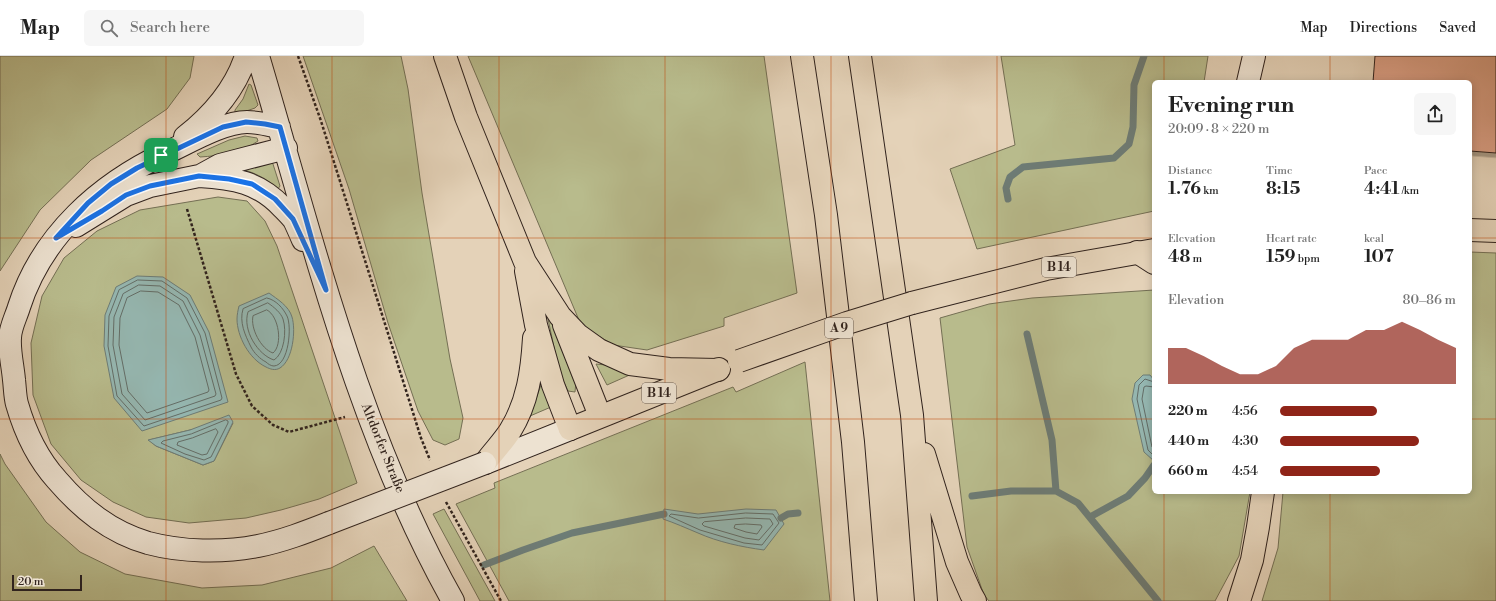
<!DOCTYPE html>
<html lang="en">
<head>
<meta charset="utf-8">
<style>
	:root { --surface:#fff; --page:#f6f6f6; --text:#222; --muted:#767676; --line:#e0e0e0; --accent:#8f2418 }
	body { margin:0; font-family:"Libre Bodoni",serif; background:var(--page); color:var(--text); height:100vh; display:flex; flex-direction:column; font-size:15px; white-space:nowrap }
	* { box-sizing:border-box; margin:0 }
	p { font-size:13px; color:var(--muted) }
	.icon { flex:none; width:22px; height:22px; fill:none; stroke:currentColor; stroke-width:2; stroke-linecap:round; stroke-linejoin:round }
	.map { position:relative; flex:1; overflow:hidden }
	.side { position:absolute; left:1152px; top:24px; width:320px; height:414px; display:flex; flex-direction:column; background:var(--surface); border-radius:6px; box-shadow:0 2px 10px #0003 }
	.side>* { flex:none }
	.scale { position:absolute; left:12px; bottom:10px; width:70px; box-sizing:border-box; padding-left:4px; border:2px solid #31231d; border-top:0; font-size:11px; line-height:14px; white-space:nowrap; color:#31231d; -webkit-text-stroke:3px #ede2d1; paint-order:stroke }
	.pin { position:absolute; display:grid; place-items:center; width:34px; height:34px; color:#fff; margin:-17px; border-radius:8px; box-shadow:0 2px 6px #0006 }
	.round { display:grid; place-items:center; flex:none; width:42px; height:42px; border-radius:6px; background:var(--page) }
	.overview { display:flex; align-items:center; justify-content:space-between; height:68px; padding:0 16px }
	h1 { font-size:22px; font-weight:700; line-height:30px }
	.figures { display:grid; grid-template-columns:repeat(3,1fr); gap:6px; height:68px; padding:4px 16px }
	.figures div { display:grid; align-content:center }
	.figures b { font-size:17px; font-weight:700 }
	.figures small { font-size:11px; font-weight:400 }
	.figures p { font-size:11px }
	.chart { height:112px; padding:8px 16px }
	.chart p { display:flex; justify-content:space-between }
	.chart svg { width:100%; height:72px; margin-top:4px; fill:var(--accent); opacity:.7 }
	ul { padding:0 16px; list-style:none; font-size:13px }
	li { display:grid; grid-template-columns:64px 48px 1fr; align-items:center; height:30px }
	li i { height:10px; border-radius:5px; background:var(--accent) }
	header { display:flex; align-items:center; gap:24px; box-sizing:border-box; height:56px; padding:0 20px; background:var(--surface); border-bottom:1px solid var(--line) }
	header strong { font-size:19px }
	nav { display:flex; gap:22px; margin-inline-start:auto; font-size:14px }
	.search { width:280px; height:36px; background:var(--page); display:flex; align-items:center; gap:10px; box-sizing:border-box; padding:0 14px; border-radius:6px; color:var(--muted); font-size:15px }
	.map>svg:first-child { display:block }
</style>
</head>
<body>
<header>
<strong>Map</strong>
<div class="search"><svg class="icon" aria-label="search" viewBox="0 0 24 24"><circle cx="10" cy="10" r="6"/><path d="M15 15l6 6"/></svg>Search here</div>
<nav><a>Map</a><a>Directions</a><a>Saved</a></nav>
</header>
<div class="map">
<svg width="1496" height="545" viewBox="0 0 1496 545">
	<defs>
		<filter id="shadow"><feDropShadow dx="2.5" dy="4.5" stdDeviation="0" flood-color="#0004"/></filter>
	</defs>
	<rect width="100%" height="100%" fill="#e4d2b8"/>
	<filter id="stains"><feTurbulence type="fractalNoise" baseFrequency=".005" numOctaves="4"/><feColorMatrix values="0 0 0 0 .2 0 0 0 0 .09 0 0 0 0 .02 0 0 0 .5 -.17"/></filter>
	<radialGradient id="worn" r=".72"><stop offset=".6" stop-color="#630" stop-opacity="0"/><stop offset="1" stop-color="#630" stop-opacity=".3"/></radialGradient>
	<path fill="#b8bb8c" stroke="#746f54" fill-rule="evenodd" d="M0,0H194L190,22L167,53L91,104L40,154L0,215Z
		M303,0H401L408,33L422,137L450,303L463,362L459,383L445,389L433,384L418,355L388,267L349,133Z
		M468,0H764L797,237L724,262V270L647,294L613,289L581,269Z
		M1001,0H1208L1204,26H1154V155L977,193L950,113L1015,89Z
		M249,28L251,29L258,49L255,52L238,58L235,56V54L243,43Z
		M245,80L257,82L258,85C243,96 219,100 200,101L197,98L229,84Z
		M272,105L280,130L278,133C269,124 257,118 245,114Z
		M218,141L247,145L265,165L277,190L357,427L319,443L281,454L246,462L189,467L146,461L113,446L81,424L51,388L33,339L31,287L42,240L64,202L97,175L140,154ZM233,367L214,405L203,409L156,390L149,384L190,374Z
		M1470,196L1496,197V545H1262L1278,492L1283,436H1470Z
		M1154,234V436H1250L1239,500L1215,545H989L984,539L967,491L940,262L989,248L1032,242Z
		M550,259L576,325L575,336L568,335L559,315L548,263Z
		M805,306L830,545H509L456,448L495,432L494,427L733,331L736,336Z
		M596,308L606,309L634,317L607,329Z
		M542,326L551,351L530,360Z
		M0,398L5,408L46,466L80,496L125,518L202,532L262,529L331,512L374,490L407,545H0Z
		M444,453L495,545H480L433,458Z"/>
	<path fill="#95b7b1" stroke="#6d7c76" d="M137,220L163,221L190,239L209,276L228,346L142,375L114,342L104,290L105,259L116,231Z
		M269,237C277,243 289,250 292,261C296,274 293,304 280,312C275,315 270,313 266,311C249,303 237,280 237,263C237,259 238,254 239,250Z
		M1143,319H1150L1154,324V405L1144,396L1132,343L1135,327Z
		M229,359L233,366L214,405L203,409L156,390L148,384L190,374Z
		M664,453L698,458L746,453L776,454L784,468L764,494C742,491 718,486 698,477C686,472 675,467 663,463Z"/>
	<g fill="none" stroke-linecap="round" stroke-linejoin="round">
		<path stroke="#636d67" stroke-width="1" d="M138,224L162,225L187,242L205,277L222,342L221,344L144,370L117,340L108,290L109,260L119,234Z
			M139,229L160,230L183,245L200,279L216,338L215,340L145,364L122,338L113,289L114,261L123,238Z
			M141,235L158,236L179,249L195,281L209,334L208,336L147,357L128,335L119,289L120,262L127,242Z
			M267,242C276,244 283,252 287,260C292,270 289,309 274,310C271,310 268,308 266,306C260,303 254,297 251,291C245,279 239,266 243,253Z
			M268,247C274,251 281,257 283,263C287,275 284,298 274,304C258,299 242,274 248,256Z
			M267,254C279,260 283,289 273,297C261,293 250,272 253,260Z
			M1154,326L1145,323L1139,329L1137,343L1148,394L1154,400
			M1154,331L1146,330L1144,331L1142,343L1152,391L1154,393
			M226,364L228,365V367L211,401L204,404L185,398L161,387L163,385L191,378Z
			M216,373L218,376L207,398L202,399L177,389L178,386L192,382Z
			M746,457L773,458L779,467L762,489L744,487L700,474L669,460L671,458L698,462Z
			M746,462L770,463L773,468L759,484L745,482L704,470L702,468L704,466Z
			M746,468L761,469L762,471L757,478L746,476L734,472L735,469Z"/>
		<path stroke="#6d7c76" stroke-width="7" d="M1008,143L1006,132L1010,121L1023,111L1114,102L1129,88L1133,71L1134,29L1144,0
			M1027,278L1052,384L1056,435
			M972,440L1011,435H1056L1078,447L1158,545
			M1090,461L1128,440L1145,422L1154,409
			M781,462L788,458L798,457
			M484,509L523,494L572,477L664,458"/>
	</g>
	<path fill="#dca086" stroke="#31231d" filter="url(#shadow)" d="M1375,0H1496V97L1470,95V26H1373Z"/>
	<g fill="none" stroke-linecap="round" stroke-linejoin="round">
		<defs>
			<path id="secondary" d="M258,0C313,185 358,376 453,545
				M1248,26L1254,0
				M279,71C269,69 258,66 247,66C223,66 188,87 166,97C100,128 42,179 19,251C16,261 10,272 10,282C9,295 13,311 14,324C15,332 15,341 17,348C25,376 38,403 57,424C82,453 110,476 148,487C182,496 223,497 258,490C283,485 306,476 329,467
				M185,81C213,59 235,34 246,0
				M200,120L220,109L286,92
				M76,170L126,139L150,130L199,120C234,122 259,126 283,152C287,156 291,160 294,164C297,170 300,177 303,184
				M485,407L570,373"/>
			<path id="primary" d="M1470,174L1496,175
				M912,247L1046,213L1154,194
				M570,373L719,313"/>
			<path id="highway" d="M445,0L466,61L525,206L560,260L578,279L599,294L630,308L669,313L718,314
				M802,0L826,159L853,386L866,545
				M860,0L912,359L926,545
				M1137,196L1154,207
				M526,215L536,269L553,329L570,373
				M564,269L600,360
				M924,398L957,506L971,538L975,545
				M485,407C493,396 503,386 510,375C528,346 532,315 534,282
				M1239,545L1252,504L1258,471L1263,436"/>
		</defs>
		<use href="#secondary" stroke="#31231d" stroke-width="24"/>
		<use href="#primary" stroke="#31231d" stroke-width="24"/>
		<use href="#highway" stroke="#31231d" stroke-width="24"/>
		<path stroke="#31231d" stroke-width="2.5" stroke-dasharray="3 2" stroke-linecap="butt" d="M298,0L321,65L421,382L430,404
			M187,153L236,318L252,350L273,369L289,376L345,361
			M446,446L501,545"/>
		<use href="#secondary" stroke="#ede2d1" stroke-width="22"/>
		<use href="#primary" stroke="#e4d2b8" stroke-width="22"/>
		<use href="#highway" stroke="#e4d2b8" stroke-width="22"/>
		<defs>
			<path id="secondary-bridge" d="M329,467L485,407"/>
			<path id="primary-bridge" d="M739,305L847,267L912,247"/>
		</defs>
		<use href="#secondary-bridge" stroke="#31231d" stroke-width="24" stroke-linecap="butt"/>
		<use href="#primary-bridge" stroke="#31231d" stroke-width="24" stroke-linecap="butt"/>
		<use href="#secondary-bridge" stroke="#ede2d1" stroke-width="22"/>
		<use href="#primary-bridge" stroke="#e4d2b8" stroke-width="22"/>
	</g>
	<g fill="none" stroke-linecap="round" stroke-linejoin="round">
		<defs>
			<path id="route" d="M246,66L265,68L280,71L326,234L293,163L275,143L252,128L229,123L199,120L150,130L126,139L102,155L56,182L88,147L111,128L137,112L223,71Z"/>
		</defs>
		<use href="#route" stroke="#fff" stroke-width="8"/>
		<use href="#route" stroke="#1a73e8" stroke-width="5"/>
	</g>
	<path fill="none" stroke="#c34e0f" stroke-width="1" stroke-opacity="0.55" d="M166,0V545M332,0V545M499,0V545M665,0V545M831,0V545M997,0V545M1164,0V26M1330,0V26M0,182H1154M1470,182H1496M0,363H1154M1470,363H1496M1164,436V545M1330,436V545"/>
	<g text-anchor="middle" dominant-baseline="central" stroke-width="4" stroke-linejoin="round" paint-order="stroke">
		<g fill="#ede2d1" stroke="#695c53" stroke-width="1">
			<rect x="1042" y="201" width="34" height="20" rx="3"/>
			<rect x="825" y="262" width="28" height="20" rx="3"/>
			<rect x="642" y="327" width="34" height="20" rx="3"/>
		</g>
		<g font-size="12" font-weight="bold" fill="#31231d">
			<text x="1059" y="211">B 14</text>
			<text x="839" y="272">A 9</text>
			<text x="659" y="337">B 14</text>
		</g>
		<g font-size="13" fill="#31231d" stroke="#ede2d1">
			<text transform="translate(383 392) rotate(68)">Altdorfer Straße</text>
		</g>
	</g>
	<rect width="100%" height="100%" filter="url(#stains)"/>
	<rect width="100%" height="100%" fill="url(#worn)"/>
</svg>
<div class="scale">20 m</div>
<div class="pin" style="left:161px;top:99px;background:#1e9e55"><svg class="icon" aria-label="arrive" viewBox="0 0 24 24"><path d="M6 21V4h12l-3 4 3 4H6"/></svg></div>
<section class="side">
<div class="overview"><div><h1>Evening run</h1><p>20:09 · 8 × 220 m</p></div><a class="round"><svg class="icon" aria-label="share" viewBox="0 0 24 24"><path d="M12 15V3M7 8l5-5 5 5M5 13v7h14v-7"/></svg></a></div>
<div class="figures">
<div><p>Distance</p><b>1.76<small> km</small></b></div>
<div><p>Time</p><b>8:15</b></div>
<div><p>Pace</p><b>4:41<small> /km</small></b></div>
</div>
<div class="figures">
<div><p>Elevation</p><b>48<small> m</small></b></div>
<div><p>Heart rate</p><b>159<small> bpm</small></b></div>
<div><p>kcal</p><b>107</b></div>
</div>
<div class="chart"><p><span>Elevation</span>80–86 m</p>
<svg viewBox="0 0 160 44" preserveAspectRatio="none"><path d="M0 44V22L10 22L20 27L30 33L40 38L50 38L60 33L70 22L80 17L90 17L100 17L110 11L120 11L130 6L140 11L150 17L160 22V44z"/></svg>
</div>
<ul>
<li><b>220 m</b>4:56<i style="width:55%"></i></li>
<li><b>440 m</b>4:30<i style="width:79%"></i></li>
<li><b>660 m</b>4:54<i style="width:57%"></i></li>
</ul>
</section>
</div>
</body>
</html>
